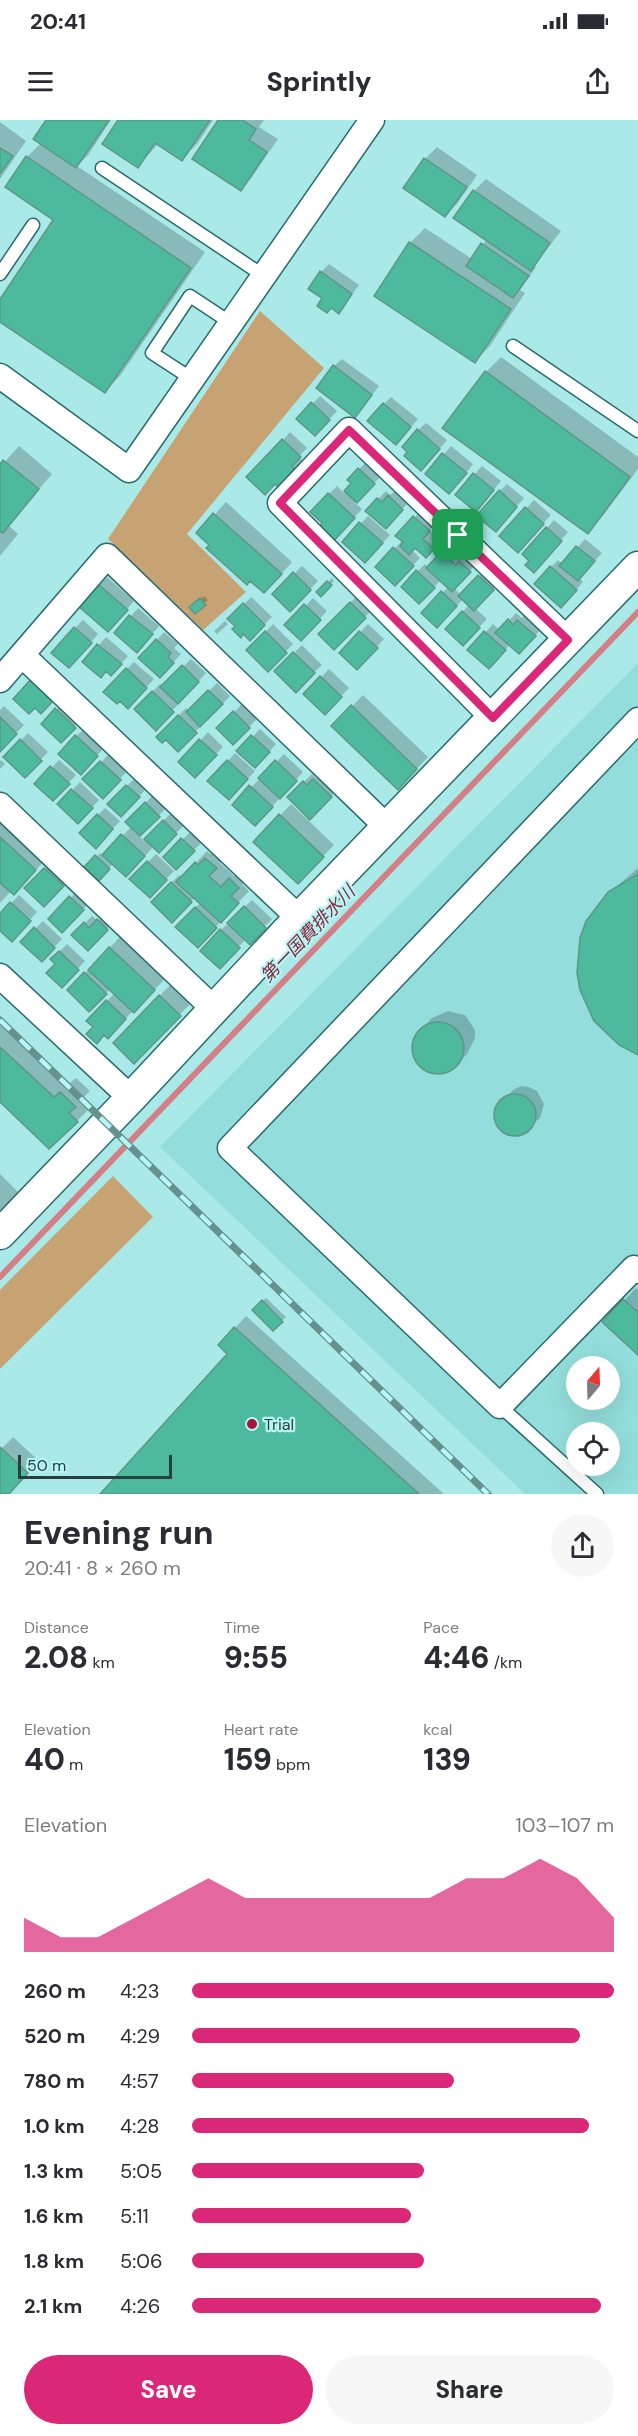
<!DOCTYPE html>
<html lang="en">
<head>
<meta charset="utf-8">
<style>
	:root { --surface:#fff; --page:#f7f7f7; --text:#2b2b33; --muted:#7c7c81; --accent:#db2777 }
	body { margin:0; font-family:"DM Sans","Noto Sans JP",sans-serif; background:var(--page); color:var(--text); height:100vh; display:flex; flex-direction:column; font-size:22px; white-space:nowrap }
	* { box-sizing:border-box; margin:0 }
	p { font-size:20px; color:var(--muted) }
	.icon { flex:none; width:33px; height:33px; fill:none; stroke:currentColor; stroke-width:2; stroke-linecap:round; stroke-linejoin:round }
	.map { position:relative; height:1374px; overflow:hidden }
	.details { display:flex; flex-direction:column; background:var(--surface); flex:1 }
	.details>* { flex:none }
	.needle { width:39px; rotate:19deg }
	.buttons { position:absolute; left:566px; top:1236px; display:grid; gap:12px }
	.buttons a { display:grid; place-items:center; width:54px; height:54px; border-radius:50%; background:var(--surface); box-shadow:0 6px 24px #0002; font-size:30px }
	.scale { position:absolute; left:18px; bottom:15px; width:154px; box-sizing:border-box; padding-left:6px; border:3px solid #26403f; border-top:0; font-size:16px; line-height:21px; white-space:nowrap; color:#26403f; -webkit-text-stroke:4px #b6f6f4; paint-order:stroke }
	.pin { position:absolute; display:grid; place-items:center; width:51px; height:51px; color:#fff; margin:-26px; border-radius:12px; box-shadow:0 3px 9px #0006 }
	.round { display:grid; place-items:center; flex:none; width:63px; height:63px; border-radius:32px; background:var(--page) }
	.head { display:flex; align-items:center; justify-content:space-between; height:102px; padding:0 24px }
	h1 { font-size:33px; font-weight:800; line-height:45px }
	.figures { display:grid; grid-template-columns:repeat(3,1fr); gap:9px; height:102px; padding:6px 24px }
	.figures div { display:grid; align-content:center }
	.figures b { font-size:30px; font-weight:800 }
	.figures small { font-size:16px; font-weight:400 }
	.figures p { font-size:16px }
	.chart { height:168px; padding:12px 24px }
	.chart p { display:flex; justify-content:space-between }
	.chart svg { width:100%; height:108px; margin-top:6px; fill:var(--accent); opacity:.7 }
	.button { display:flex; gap:12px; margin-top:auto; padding:12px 24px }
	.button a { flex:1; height:69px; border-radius:36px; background:var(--accent); color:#fff; font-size:24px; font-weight:800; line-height:69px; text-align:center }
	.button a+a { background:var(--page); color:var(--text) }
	ul { padding:0 24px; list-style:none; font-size:20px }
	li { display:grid; grid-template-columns:96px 72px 1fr; align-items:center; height:45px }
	li i { height:15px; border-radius:8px; background:var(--accent) }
	.status { display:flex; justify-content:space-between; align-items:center; height:42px; padding:0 30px; background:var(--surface); direction:ltr }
	.status svg { height:16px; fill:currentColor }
	header { display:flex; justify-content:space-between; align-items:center; height:78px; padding:0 24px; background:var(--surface); font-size:27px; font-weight:800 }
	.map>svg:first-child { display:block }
</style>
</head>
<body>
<div class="status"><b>20:41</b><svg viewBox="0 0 49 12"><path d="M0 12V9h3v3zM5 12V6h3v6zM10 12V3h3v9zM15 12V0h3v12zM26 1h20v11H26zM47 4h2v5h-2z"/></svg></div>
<header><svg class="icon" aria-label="menu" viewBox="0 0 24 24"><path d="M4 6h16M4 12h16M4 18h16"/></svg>Sprintly<svg class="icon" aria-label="share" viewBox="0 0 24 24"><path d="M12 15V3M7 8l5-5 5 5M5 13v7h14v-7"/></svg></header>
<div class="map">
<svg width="638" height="1374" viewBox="0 0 638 1374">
	<rect width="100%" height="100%" fill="#a9e9e7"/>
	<path fill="#93dedc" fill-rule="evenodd" d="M638,543V1374H525L160,1027ZM576,1246H609V1280H576ZM576,1312H609V1346H576Z"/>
	<path fill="#c7a272" d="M260,191L324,248L187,414L246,472L203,510L108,419Z
		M113,1056L153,1097L0,1249V1170Z"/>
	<path fill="#0003" d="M48,0H111L88,35L77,46L205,132L120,256L105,271L0,200V181L55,100L27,37L41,23Z
		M120,0H213L197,24L182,39L159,23L138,46Z
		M220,0H264L259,7L278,19L252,57L241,69Z
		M0,2L26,21L0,59Z
		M437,27L477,55L457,84L445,95L405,68L425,39Z
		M486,59L561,111L534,146L536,147L520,170L525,173L490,226L475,241L376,175L410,123L425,108L472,139L487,119L474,71Z
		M329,144L359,165L339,192L324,178L321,152Z
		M501,237L638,337V349L602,397L587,412L486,252Z
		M342,239L379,266L362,288L334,246Z
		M320,276L337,291L315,314L298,299Z
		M391,277L418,299L404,315L384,284Z
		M426,303L447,320L429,341L418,310Z
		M290,312L307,328L298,337L303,341L279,366L283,320Z
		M19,326L52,354L8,405L18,414L0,436V347Z
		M451,326L473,344L457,365L427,354Z
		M367,341L382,355L355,383L362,389L340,413L324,403L329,374L337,366L344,373L353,363L349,360Z
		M482,346L501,361L484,382L457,374Z
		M507,364L524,378L503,402L500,371Z
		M397,369L410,381L386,407L368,390L386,371L390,375Z
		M534,380L551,395L525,423L501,416Z
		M226,382L292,442L276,460L211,424L198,413Z
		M422,389L437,402L430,410L441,420L426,436L416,426L412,430L420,438L395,464L377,447L403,420L398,416Z
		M368,396L390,415L373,433L344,422Z
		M554,400L568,412L542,443L547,408Z
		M585,419L602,433L579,458L583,462L569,478L551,447L558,440L563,444Z
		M450,425L464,438L468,435L477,443L454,468L461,475L487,448L501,461L475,488L487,499L463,524L447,509L469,485L463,479L437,506L423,493L448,467L441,460L419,482L403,466L425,444L429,447Z
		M302,446L318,461L290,490L274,474Z
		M107,457L134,481L116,502L80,486Z
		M332,458L334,461L321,475L318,472Z
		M358,475L373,489L334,528L320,514Z
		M204,476L208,480L195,492L191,487Z
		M251,477L272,497L250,519L230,499Z
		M313,478L327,491L301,519L287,505Z
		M138,488L159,506L145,523L116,513Z
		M516,493L522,498L526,493L542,508L527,525L510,524L497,540L470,530L493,504L500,510Z
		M83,500L98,514L77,539L75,508Z
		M225,501L228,504L217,514L214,511Z
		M273,504L293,524L268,550L248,530Z
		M368,504L384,519L357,548L341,533Z
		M164,512L178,524L174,528L181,534L168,548L157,520Z
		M106,517L128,536L119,546L107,550L84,542Z
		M302,525L322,545L296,570L276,551Z
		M191,539L206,553L156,609L136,589L160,564L163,567Z
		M134,542L154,559L128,587L127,549Z
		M329,549L349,568L325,593L305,574Z
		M217,563L230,576L178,630L166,618L158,617L186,588L189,591Z
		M363,575L428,637L398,668L333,606Z
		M64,582L82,599L61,621L43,604Z
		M242,584L257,599L233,623L218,608Z
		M4,586L24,605L0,630V590Z
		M84,609L105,627L88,645L76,616Z
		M260,609L276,624L263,639L239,631Z
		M208,612L223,627L195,656L180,642Z
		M28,613L48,632L25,656L5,637Z
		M235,633L255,651L236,671L228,641Z
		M109,634L127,651L111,669L85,659Z
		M284,634L303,652L263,697L234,685Z
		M1,640L5,644L0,649V641Z
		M59,640L76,655L53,679L36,664Z
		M322,652L339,668L308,700L334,725L298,762L255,722L291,684L307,699L309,697L289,677L312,654L316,658Z
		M135,658L146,669L121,695L109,684Z
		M80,662L99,680L78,702L59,684Z
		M153,675L166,688L139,716L144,721L171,693L184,705L159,731L154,726L134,748L113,744L99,758L86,747L100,733L103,736L132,706L128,702Z
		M105,688L120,701L103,719L98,695Z
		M0,697L47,738L25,762L11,771L0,783Z
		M190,712L201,723L176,748L165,737Z
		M218,727L227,735L220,743L234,756L242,748L250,755L242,764L249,771L198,826L177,807L201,782L195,777L172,801L153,782L179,755L182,758L207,731L211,734Z
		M156,734L174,751L150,776L131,759Z
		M53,741L70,757L44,785L26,768Z
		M638,748V933L609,773Z
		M78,770L91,781L62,811L50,799Z
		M19,775L37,792L19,812L0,809V795Z
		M252,780L272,799L250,822L246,819L220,847L221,810Z
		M106,793L114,801L88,829L74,815L92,796L98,801Z
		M43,801L62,819L42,840L23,821Z
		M121,816L166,858L108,916L95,907L107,881L115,873L110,869L89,890L69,870Z
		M67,824L85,841L62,866L57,844L52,839Z
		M171,864L191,883L134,942L115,923Z
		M448,891L465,895L475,910V918L467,934L455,946L439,953L431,952L417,942L413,926L420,910L432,898Z
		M3,901L70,963L76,958L90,971L84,977L92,986L77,1001L0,980V903Z
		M521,966L529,967L537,971L544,984L540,998L520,1015L505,1012L496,1000L495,993L498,985L513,970Z
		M0,1054L19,1073L2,1091L0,1089Z
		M636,1168L638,1170V1233L604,1202Z
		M266,1178L286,1197L273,1209L254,1190Z
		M246,1196L444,1374H102L229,1234L235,1208Z
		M13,1317L39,1341L8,1374H0V1330Z"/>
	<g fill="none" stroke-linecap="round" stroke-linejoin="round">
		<path stroke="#d47e86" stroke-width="6" d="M0,1157L638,492"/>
	</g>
	<path fill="#4db99d" stroke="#5f9786" stroke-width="1.5" d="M46,0H109L76,48L33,19Z
		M118,0H210L182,41L155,23L138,48L102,24Z
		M218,0H242L256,9L249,20L267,32L241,71L192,39Z
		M0,28L13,36L0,54Z
		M26,36L191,148L105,273L0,202V179L53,100L5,67Z
		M424,38L467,67L445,97L403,68Z
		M473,70L550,123L531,151L453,98Z
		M409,122L511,189L475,243L374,176Z
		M481,123L529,156L513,178L466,146Z
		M320,151L352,174L339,194L331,188L327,193L317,186L322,178L308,169Z
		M333,245L372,275L355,298L316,268Z
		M485,251L630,357L588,414L442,308Z
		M311,282L330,300L315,316L296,299Z
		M383,283L411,307L396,325L367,301Z
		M417,309L440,329L421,351L404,336L407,332L402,327Z
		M282,319L301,337L292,346L296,350L279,368L275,364L265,375L246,357Z
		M442,333L467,353L449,374L425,354Z
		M3,340L39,369L3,413L0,411V344Z
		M358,348L375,364L357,383L344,371L351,363L347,360Z
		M473,353L494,370L476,392L455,375Z
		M499,370L517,387L496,412L476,396Z
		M328,373L355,398L332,423L317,408L322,403L310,392Z
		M388,375L403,390L386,409L365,391L377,378L382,382Z
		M525,387L544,404L518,433L499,416Z
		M213,393L282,454L264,473L250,461L247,465L206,428L209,425L196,413Z
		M413,396L430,411L423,419L434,429L426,438L415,428L409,435L400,426L403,422L395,416Z
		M359,402L383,423L365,443L342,422Z
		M546,407L562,421L534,453L525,445L529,441L522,434Z
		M576,426L595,441L578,461L559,446Z
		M393,427L414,446L395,466L375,447Z
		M441,432L456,445L459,441L471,452L452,472L426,448Z
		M550,446L577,470L561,488L534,464Z
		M416,450L435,468L419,484L401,467Z
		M293,452L311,470L290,492L272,474Z
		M478,455L494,470L474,491L458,476Z
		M327,461L332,465L321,477L316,472Z
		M98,464L128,490L108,512L78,486Z
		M441,471L457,486L437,508L421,493Z
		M200,478L206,485L195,494L189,487Z
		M350,482L366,498L334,530L318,514Z
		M243,483L265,505L250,521L243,514L241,518L232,509L235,506L227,499Z
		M304,484L321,500L301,521L284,505Z
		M462,491L480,508L463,526L445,509Z
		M129,495L153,514L137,533L114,513Z
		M508,499L513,505L517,500L536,516L519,534L495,513Z
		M74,507L92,523L69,548L51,533Z
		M265,511L287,533L268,552L246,530Z
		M359,511L378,528L357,550L339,533Z
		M484,511L506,530L489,549L467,530Z
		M156,519L171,533L168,537L174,543L160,558L138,538Z
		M97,524L122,544L111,556L106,551L101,558L82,542Z
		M293,532L315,553L296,573L274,551Z
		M182,545L199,562L178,584L160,567Z
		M126,548L147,568L128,589L120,581L117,584L103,572Z
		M320,556L342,577L325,595L303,574Z
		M31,559L54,580L41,594L35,588L29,594L13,579Z
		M208,570L223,584L200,607L186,592Z
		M152,571L174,592L156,611L134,589Z
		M351,585L417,649L398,670L331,606Z
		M55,588L76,608L61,623L41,604Z
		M233,591L250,608L233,625L216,608Z
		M178,595L197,613L178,632L166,620L162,623L156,617Z
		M0,597L17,614L0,632Z
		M75,615L98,636L81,655L58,634Z
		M251,615L270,632L255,648L236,631Z
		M20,619L42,641L25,658L3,637Z
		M199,619L217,635L195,658L178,642Z
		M227,640L248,659L229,680L207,661Z
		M275,640L297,661L280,679L258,658Z
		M100,641L121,660L103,679L82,659Z
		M50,646L70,664L53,681L34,664Z
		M313,659L332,677L310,700L287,677L303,661L307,665Z
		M126,665L140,677L121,697L107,684Z
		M249,665L273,687L255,706L232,685Z
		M71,669L93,688L78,704L57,684Z
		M145,682L160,697L140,716L125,702Z
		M97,694L113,709L96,729L79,713Z
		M279,694L324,737L298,764L253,722Z
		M163,700L177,714L159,733L144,719Z
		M121,714L145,736L126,757L102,735Z
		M0,717L36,750L14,775L0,763Z
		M181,718L195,731L176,750L163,737Z
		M95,735L110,749L99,761L84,747Z
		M205,738L217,748L209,756L221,767L229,758L239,768L231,776L239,783L221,803L176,762L195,742L198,745Z
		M147,741L167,760L150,778L129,759Z
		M44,748L64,766L44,787L24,768Z
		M638,754V935L619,925L594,901L580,870L577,853L580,818L586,801L608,772Z
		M171,762L192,782L172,803L151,782Z
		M69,776L84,790L62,813L48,799Z
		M10,782L31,801L12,822L0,811V793Z
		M244,786L266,808L250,825L227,803Z
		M195,787L217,808L198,828L175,807Z
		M97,799L108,810L88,831L71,815L84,802L89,808Z
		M34,807L55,828L42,842L20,822Z
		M220,809L240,828L220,849L200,831Z
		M109,827L155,870L134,893L88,850Z
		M59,831L79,850L62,868L46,853L55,844L50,839Z
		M84,852L107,874L89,892L67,870Z
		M159,875L181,896L134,944L113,923Z
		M106,880L126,899L108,919L104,915L97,924L86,914L93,907L86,901Z
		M412 928a26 26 0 1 1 52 0a26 26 0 1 1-52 0Z
		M0,927L54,977L60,972L76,987L69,993L78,1002L49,1029L0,982Z
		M494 995a21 21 0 1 1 42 0a21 21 0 1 1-42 0Z
		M623,1179L638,1192V1235L602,1202Z
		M262,1180L283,1202L273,1211L252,1190Z
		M234,1207L419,1374H100L227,1234L218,1225Z
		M0,1327L28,1353L9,1374H0Z"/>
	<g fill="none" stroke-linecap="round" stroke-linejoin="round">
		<defs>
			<path id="service" d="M102,48L264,156
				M0,154L33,105
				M513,226L638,311
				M192,259L152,233L190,176L231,203
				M500,1286L597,1374"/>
			<path id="minor" d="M0,256L129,350L372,0
				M22,535L299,798
				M0,560L107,436L387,707
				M493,598L280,383L349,310L568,520
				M638,600L230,1028L500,1286L634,1148L638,1151
				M0,685L213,888
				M0,856L131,978"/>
			<path id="tertiary" d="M0,1114L131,978L299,798L638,447"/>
		</defs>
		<use href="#service" stroke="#2b6b6a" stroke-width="15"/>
		<use href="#minor" stroke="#2b6b6a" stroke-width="27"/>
		<use href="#tertiary" stroke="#2b6b6a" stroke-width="33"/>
		<use href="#service" stroke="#fff" stroke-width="12"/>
		<use href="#minor" stroke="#fff" stroke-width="24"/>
		<use href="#tertiary" stroke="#fff" stroke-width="30"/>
		<defs>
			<path id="rail" d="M0,900L488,1374"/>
		</defs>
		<use href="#rail" stroke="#65918f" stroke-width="7"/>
		<use href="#rail" stroke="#b6f6f4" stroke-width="4.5" stroke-dasharray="14" stroke-linecap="butt"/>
	</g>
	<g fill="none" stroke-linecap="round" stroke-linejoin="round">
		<defs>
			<path id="route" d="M349,310L568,520L493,598L280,383Z"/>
		</defs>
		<use href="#route" stroke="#fff" stroke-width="12"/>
		<use href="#route" stroke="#db2777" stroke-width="8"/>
	</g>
	<circle fill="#a9123d" stroke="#b6f6f4" stroke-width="2" cx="252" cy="1304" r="6"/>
	<g text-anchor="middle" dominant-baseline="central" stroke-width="4.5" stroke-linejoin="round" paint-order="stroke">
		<g font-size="16" fill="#26403f" stroke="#b6f6f4" text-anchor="start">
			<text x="264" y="1304">Trial</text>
		</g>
		<g font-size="18" font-style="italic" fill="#8c253a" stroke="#b6f6f4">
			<text transform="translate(308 814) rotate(-46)">第一国費排水川</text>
		</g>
	</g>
</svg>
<div class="buttons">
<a><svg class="needle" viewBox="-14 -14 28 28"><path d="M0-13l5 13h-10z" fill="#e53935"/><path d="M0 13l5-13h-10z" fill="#7c7c81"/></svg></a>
<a><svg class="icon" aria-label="locate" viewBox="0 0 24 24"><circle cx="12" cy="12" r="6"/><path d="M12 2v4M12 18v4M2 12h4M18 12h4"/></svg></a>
</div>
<div class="scale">50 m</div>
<div class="pin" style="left:458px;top:415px;background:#1e9e55"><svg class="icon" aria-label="arrive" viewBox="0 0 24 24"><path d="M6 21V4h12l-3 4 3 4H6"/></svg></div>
</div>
<section class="details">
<div class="head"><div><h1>Evening run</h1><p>20:41 · 8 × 260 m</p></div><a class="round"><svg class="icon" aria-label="share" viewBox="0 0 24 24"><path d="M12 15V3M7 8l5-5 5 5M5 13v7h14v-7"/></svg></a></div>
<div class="figures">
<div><p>Distance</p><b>2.08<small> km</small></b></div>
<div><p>Time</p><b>9:55</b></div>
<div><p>Pace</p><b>4:46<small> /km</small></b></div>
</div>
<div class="figures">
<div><p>Elevation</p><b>40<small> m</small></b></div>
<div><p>Heart rate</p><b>159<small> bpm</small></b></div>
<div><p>kcal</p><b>139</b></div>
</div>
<div class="chart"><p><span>Elevation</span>103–107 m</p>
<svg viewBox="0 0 160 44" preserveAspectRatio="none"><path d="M0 44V30L10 38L20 38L30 30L40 22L50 14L60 22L70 22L80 22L90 22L100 22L110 22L120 14L130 14L140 6L150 14L160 30V44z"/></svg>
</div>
<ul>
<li><b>260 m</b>4:23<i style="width:100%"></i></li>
<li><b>520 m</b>4:29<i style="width:92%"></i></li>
<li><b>780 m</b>4:57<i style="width:62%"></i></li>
<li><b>1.0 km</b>4:28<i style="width:94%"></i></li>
<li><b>1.3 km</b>5:05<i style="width:55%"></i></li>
<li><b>1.6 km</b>5:11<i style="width:52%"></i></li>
<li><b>1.8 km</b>5:06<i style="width:55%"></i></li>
<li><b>2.1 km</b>4:26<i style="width:97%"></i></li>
</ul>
<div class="button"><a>Save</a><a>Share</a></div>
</section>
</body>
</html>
